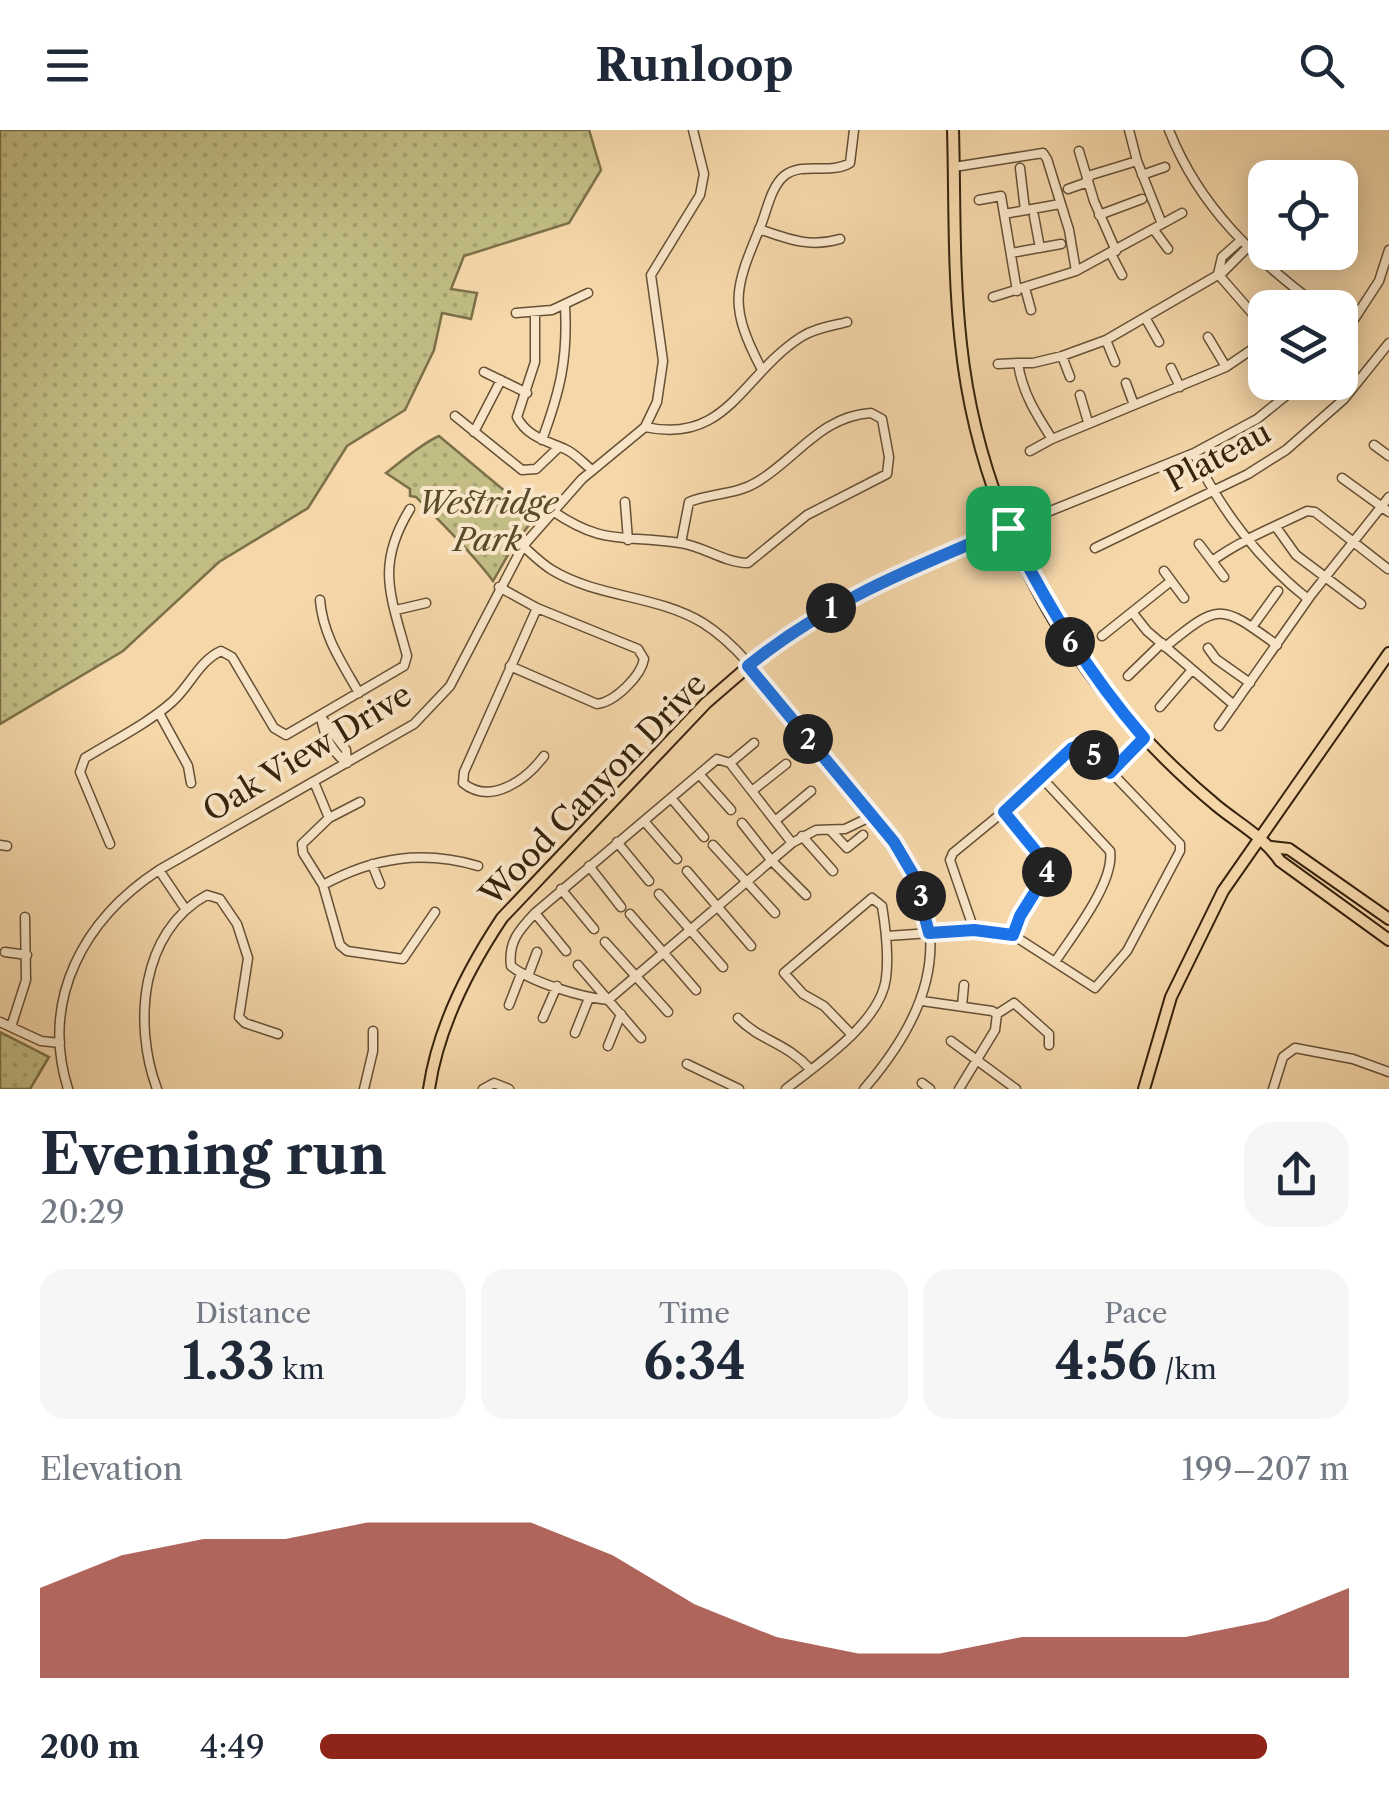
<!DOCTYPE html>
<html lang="en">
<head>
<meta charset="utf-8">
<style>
	:root { --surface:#fff; --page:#f6f6f7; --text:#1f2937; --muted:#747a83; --accent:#8f2418 }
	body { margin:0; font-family:"Libre Caslon Text",serif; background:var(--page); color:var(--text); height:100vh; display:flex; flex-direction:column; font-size:38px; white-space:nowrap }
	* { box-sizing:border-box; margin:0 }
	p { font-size:32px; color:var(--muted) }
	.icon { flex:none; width:55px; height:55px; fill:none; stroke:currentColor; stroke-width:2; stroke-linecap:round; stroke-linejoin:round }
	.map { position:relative; height:959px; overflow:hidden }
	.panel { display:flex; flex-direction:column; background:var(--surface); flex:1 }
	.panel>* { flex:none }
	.fabs { position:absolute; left:1248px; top:30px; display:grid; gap:20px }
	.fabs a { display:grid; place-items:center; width:110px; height:110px; border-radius:20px; background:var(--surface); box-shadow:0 5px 25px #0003; font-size:50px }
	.pin { position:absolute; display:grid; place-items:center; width:85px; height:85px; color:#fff; margin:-42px; border-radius:20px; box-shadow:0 5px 15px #0006 }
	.km { position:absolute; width:50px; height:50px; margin:-25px; border-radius:50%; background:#222; color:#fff; font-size:28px; line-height:50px; text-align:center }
	.round { display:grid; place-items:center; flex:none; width:105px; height:105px; border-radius:30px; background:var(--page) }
	.summary { display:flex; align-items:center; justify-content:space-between; height:170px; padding:0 40px }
	h1 { font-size:55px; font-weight:700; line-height:75px }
	.figures { display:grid; grid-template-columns:repeat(3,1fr); gap:15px; height:170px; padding:10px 40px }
	.figures div { display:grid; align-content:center; border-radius:25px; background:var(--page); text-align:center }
	.figures b { font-size:50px; font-weight:700 }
	.figures small { font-size:28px; font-weight:400 }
	.figures p { font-size:28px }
	.chart { height:280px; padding:20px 40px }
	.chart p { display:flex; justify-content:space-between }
	.chart svg { width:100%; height:180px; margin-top:10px; fill:var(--accent); opacity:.7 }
	ul { padding:0 40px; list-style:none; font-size:32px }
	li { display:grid; grid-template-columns:160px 120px 1fr; align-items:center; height:75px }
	li i { height:25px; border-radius:12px; background:var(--accent) }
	header { display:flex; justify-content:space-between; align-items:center; height:130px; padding:0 40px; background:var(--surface); font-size:45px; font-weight:700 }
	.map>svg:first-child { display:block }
</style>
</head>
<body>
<header><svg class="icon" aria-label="menu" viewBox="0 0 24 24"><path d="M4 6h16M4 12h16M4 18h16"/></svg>Runloop<svg class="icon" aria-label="search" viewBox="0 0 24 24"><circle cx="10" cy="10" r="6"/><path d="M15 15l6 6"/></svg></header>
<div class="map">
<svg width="1389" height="959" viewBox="0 0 1389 959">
	<defs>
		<pattern id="park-dots" width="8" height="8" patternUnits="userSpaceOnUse" patternTransform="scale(2.5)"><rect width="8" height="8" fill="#c1bd85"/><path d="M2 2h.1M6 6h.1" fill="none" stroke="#a6a272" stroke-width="1.8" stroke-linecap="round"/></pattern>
	</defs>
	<rect width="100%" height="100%" fill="#f5d7aa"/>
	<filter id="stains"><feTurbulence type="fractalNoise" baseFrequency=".002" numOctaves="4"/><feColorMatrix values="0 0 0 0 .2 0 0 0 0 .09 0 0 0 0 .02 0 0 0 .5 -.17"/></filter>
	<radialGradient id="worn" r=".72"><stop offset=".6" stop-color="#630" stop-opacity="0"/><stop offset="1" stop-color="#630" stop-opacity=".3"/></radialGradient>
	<path fill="url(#park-dots)" stroke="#7c7048" stroke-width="2.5" d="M0,0H589L601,40L569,93L464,126L451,159L477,163L471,189L442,183L434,220L405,280L347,316L308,378L219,432L123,521L0,594Z
		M439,306L519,373L537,384L512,418L493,451C469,419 442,394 416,367L410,366V359L386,343C403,330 421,314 439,306Z
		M0,902L49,927L30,959H0Z"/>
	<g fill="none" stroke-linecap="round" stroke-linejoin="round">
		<defs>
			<path id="minor" d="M1129,0L1137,31L1162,94
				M1169,0C1199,77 1256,130 1321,178
				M1079,21L1094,71L1116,121
				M954,37L1043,23L1047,29L1069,100L1076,141
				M1020,38L1025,80
				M1142,45L1165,37
				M1068,59L1085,53L1091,45L1137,31
				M979,70L1001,66L1017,161
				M1004,84L1060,74
				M1099,85L1142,69
				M1034,86L1040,118
				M759,99C788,109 809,118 840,109
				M1154,100L1168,119
				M1247,118L1223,142L1106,210L1062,226L1033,233H1018C1022,262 1036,284 1052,309L1226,237L1251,220L1265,201
				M1011,123L1061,114
				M1111,124L1122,145
				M1218,144L1265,198
				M1218,144L1222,127L1240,111
				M1025,158L1031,180
				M993,167L1076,141L1182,83
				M516,183L552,180L588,163
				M535,183V232L517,287C527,307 547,311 565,319C575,323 584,334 592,340
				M1146,189L1159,212
				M1208,207L1226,237
				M1106,210L1115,232
				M1340,211L1379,151L1389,120
				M1062,226L1070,247
				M998,234L1018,233
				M1171,238L1180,257
				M762,240C728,175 734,160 761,95C767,80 771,57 784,46C802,31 830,45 850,33L854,0
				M484,242L527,263
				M1126,253L1134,275
				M1080,265L1088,292
				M455,286L522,340L536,339L558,318
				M645,297C727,315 742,245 801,207C815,198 832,196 847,192
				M474,302L501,250
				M542,310C560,261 568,229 565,176
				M1374,315L1389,326
				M1030,321L1052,309
				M1194,323C1219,379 1261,432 1308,469
				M1342,348L1389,382
				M625,372L628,410
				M551,380C605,417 622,404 680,413C703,416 725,433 748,433L807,385L887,344L889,327L882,289L871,283C821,286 797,328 757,352C736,365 711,363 689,372L681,413
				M1276,397L1296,425L1361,474
				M1008,398L1194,323L1257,289L1303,252
				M1199,414L1224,447
				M523,416C532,424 542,434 552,440C598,468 657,465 703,493C746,520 778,572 810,611C842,650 880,687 906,730C956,816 923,891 864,959
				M1095,418L1248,344L1286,320L1344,269L1389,213
				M1212,431C1241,410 1274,397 1307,381L1315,382L1388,439
				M1164,441L1184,468
				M499,457L537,478L638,519L644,529C641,546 615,572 597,574L510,536
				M320,470C323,506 342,533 359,563
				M537,478L464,642L463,653C491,676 527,649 544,626
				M396,480L426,473
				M1132,482L1147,501L1234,575
				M1252,497L1278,461
				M1102,506L1171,451
				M1165,517C1220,472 1220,474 1277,515
				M1208,518L1216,529L1250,553
				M1128,546L1162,513
				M1160,577L1191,541
				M159,583L188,636L191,653
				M321,587C324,605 332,622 347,633
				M321,587L346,620L347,633
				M1219,596L1311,465L1389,367
				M730,633L754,613
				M1111,643L1145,608
				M699,644L731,680
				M1041,647L1110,721C1115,752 1072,806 1055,832
				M314,652L329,688
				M752,661L786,634
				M671,668L704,707
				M360,672L329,688L302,714L303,723L323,755L340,815L347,821L403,829L435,782
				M1003,682L1044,731L1048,741L1020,786L1013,805
				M644,691L677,729
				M775,691L811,661
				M742,693L772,731L806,765
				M831,701L847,718L863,705
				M802,706L833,741
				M617,712L649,751
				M792,713L730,633L717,629L535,783C519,800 508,812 511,836C533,853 581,867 608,870L792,713L816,700L845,699L872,686
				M110,714L80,642L85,628C114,610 147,594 172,572C190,556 199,531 221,521L232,527L274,598L286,605L404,536L407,526C391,466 375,436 410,379
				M0,715L7,716
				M713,715L775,783
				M372,734L380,754
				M589,736L621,777
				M159,740L186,780
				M687,741L751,816
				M323,755C374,727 423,720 478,736
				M561,759L594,799
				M659,764L723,837
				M535,783L566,821
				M630,784L696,860
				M887,806L974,800L1013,805L1095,858L1127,821L1180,721V714L1088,618L1080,615L1071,618L1003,682L953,723L950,730L974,800
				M605,812L668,882
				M5,822L27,825
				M578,835L641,908
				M528,846L537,822
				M922,871L992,881L997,884L995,900L959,959
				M509,875L521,844
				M962,876L964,855
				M997,884L1014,873L1049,904V915
				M543,888L557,856
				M738,888C762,912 786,912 811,940
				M0,892L41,911L60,913
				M11,897L26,850L25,787
				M575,903L589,868
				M951,911L1016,959
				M608,916L621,884
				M687,934L739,959
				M922,953L930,959
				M68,959C40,869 84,789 159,740L414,594L450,556L523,416L582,349L645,297L657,272L663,231L651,145L700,65L704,44L693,0
				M157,959C133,895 140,801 207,765L220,769L237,794L248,828L239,887L245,893L278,904
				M364,959L373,921V901
				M483,959L494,953L509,959
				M786,959C818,934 881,892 886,848C889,825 886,800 882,776L872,768L784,843L803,864L824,876L852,905
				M1273,959L1283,927L1295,918L1353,929L1389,942"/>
			<path id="major" d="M953,0C955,71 953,143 961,214C975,346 1032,479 1119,580C1149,614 1182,647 1217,676C1239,694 1264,707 1280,731L1389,810
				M1271,717L1289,719L1389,789
				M429,959C438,897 468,839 502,788L706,573L758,528L813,489L879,452L1008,398
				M1144,959L1171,867L1223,761L1389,523"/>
		</defs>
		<use href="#minor" stroke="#665034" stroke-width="11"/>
		<use href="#major" stroke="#36230c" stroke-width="14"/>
		<use href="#minor" stroke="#f8e5c8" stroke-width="8"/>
		<use href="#major" stroke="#f5d7aa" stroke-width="10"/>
	</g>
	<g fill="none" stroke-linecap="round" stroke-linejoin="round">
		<defs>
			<path id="route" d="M1008,398C1048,476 1087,542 1144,608L1110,643L1088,618L1080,615L1072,618L1004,682L1044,731L1048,741L1020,786L1013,805L974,800L929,803L914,746L894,712L748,536C828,471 914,437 1008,398Z"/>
		</defs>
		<use href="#route" stroke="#fff" stroke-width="20"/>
		<use href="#route" stroke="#1a73e8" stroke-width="12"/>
	</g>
	<g text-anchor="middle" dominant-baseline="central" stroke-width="8" stroke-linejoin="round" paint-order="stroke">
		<g font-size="32" fill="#36230c" stroke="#f8e5c8">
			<text transform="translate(1218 326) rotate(-28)">Plateau</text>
			<text transform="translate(307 622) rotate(-31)">Oak View Drive</text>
			<text transform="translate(593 659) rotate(-46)">Wood Canyon Drive</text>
		</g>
		<g font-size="32" font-style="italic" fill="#594a2a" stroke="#f8e5c8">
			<text x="488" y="372">Westridge<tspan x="488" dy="37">Park</tspan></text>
		</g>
	</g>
	<rect width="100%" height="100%" filter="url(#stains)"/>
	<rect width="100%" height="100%" fill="url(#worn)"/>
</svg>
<div class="fabs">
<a><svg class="icon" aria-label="locate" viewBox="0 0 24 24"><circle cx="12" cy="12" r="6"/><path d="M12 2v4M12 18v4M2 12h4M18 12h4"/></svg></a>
<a><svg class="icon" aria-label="layers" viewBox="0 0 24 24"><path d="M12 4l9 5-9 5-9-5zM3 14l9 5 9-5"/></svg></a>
</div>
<div class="pin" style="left:1008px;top:398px;background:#1e9e55"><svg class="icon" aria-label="arrive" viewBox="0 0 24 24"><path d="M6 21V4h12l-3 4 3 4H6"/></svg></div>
<b class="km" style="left:831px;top:478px">1</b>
<b class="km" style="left:808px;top:609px">2</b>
<b class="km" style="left:921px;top:766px">3</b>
<b class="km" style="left:1047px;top:742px">4</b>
<b class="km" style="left:1094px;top:625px">5</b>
<b class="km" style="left:1070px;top:512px">6</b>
</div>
<section class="panel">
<div class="summary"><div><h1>Evening run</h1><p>20:29</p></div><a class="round"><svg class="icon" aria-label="share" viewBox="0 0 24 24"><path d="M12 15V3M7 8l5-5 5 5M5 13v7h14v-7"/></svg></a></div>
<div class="figures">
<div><p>Distance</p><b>1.33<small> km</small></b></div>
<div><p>Time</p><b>6:34</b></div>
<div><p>Pace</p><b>4:56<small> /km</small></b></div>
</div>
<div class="chart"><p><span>Elevation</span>199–207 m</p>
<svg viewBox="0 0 160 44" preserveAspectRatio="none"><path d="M0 44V22L10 14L20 10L30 10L40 6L50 6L60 6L70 14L80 26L90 34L100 38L110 38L120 34L130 34L140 34L150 30L160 22V44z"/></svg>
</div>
<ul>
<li><b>200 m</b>4:49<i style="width:92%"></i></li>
</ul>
</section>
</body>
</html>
